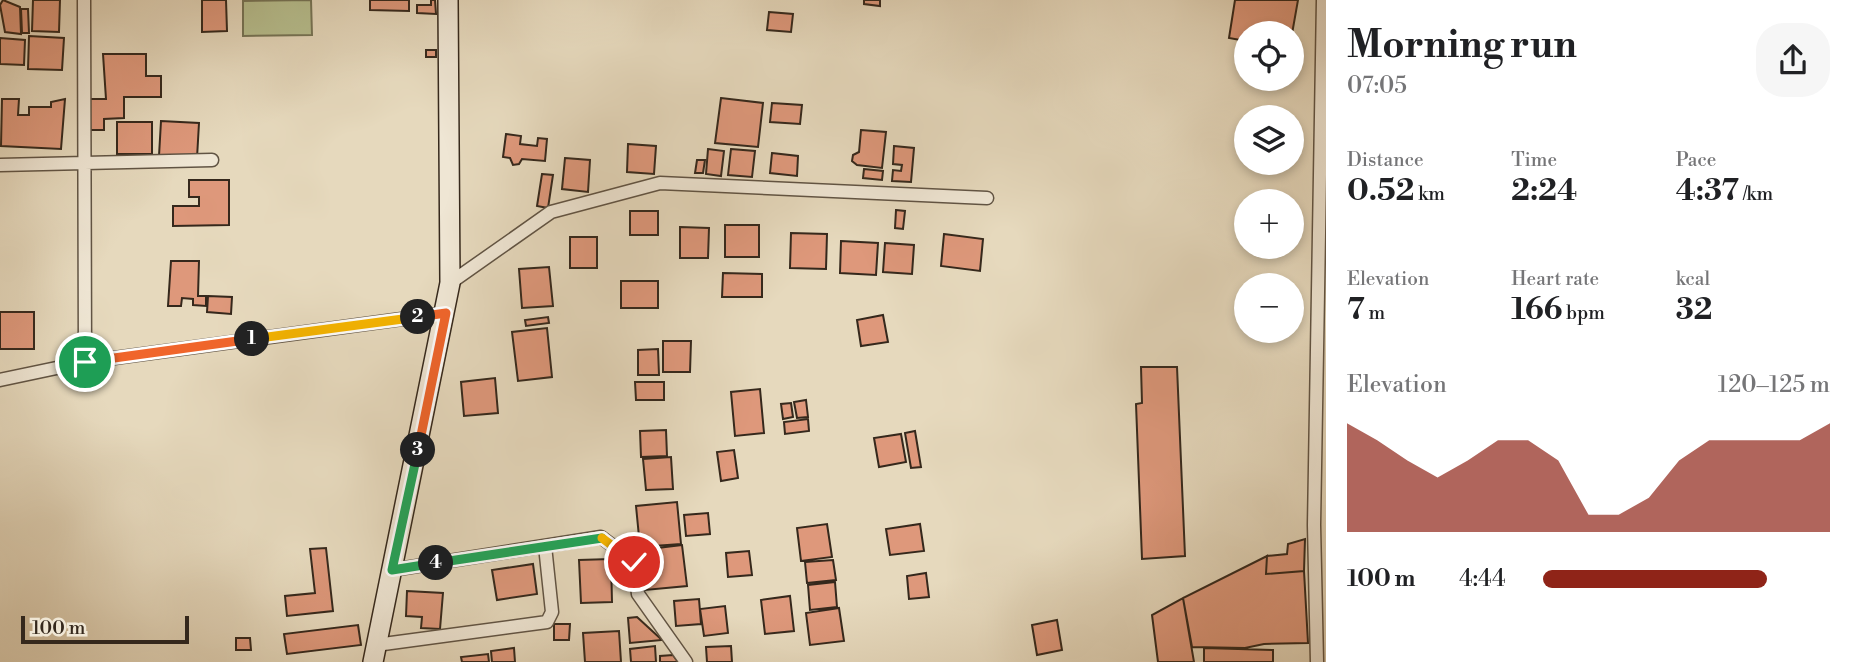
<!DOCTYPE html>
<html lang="en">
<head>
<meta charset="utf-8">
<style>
	:root { --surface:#fff; --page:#f6f6f6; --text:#202124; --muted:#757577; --accent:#8f2418 }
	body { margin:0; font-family:"Libre Bodoni",serif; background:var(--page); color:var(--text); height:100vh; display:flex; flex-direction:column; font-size:26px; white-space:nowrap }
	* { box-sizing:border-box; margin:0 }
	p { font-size:23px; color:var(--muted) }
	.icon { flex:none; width:38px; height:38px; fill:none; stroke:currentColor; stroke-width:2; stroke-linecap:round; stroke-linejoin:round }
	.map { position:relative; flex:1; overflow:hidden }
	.drawer { display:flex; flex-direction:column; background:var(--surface); width:525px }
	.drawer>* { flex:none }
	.controls { position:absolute; left:1234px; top:21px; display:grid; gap:14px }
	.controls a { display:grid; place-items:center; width:70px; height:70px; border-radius:50%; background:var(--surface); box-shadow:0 4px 10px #0003; font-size:35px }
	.scale { position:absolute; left:21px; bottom:18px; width:168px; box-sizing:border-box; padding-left:7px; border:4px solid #35281c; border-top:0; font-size:19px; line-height:24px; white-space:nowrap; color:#35281c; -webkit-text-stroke:5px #efe6d4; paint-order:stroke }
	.pin { position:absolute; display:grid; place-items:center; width:60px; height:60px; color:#fff; margin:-30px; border:4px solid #fff; border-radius:50%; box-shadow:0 2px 7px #0007 }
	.km { position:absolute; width:35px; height:35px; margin:-18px; border-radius:50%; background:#222; color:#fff; font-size:19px; line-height:35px; text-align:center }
	.round { display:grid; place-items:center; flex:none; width:74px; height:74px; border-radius:28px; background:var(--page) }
	.head { display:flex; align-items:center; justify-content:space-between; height:119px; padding:0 21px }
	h1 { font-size:38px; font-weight:800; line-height:52px }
	.figures { display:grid; grid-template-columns:repeat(3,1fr); gap:10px; height:119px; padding:7px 21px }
	.figures div { display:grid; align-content:center }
	.figures b { font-size:30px; font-weight:800 }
	.figures small { font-size:19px; font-weight:400 }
	.figures p { font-size:19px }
	.chart { height:196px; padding:14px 21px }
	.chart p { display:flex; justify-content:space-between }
	.chart svg { width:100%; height:126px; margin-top:7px; fill:var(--accent); opacity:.7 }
	ul { padding:0 21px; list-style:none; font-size:23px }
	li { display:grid; grid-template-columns:112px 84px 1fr; align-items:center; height:52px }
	li i { height:18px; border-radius:9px; background:var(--accent) }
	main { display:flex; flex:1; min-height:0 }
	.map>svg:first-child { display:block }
</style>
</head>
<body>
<main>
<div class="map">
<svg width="1326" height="662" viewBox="0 0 1326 662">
	<rect width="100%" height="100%" fill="#e6d9bd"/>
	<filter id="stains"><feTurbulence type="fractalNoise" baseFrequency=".00286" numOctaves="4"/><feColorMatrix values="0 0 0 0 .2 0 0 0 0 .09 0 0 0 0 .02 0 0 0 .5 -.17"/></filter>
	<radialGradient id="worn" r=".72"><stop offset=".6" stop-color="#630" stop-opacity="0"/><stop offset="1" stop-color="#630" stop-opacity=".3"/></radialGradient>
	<path fill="#b7bf8f" stroke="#767456" stroke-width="2" d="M311,0L312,35L243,36V1Z"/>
	<path fill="#de987b" stroke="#35281c" stroke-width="2" d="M3,0L20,7L21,34L5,32L0,5Z
		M33,0H60L59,32L32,31Z
		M202,0H226L227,31L202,32Z
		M370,0H409V11L370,10Z
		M431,0H435L436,14L417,13V5H431Z
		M864,0H880V6L864,4Z
		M1235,0H1298L1292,34L1246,33V41L1229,38Z
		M21,9H28L29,33H22Z
		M769,12L793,14L791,32L767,30Z
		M29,36L64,38L62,70L28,69Z
		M0,38L25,40L24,65L0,64Z
		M426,50H436V57H426Z
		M103,54H146V76H161V97H124V118L104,119V130H88V99H106Z
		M721,98L763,103L758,147L715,143Z
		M2,99H19L18,115H29V107H51V102L65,99L61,149L1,146Z
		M772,103L802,105L800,124L770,122Z
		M161,121L199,123L197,158L159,156Z
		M117,122H152V154H117Z
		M861,130L886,132L882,168L857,165L852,161L853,155L859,152Z
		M506,134L521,136L520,144L537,146L538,138L547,139L545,161L522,159L519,164L513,165L510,158L503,157Z
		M628,144L656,146L654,174L627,172Z
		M894,146L914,148L911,182L892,181L893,170L901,171L902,165L893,164Z
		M708,149L724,151L721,176L706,174Z
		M731,149L755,151L752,177L728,175Z
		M772,153L798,156L797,176L770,173Z
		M565,158L590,160L588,192L562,189Z
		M697,160H705L703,173H695Z
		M864,169L883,171L882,180L863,178Z
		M542,174L553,175L548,208L537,206Z
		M189,180H229V225L173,226V206H199V197H189Z
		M896,210L905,211L903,229L895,228Z
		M630,211H658V235H630Z
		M725,225H759V257H725Z
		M680,227L709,228L708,258H680Z
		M791,233L827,234L826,269L790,268Z
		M944,234L983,239L980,271L941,266Z
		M570,237H597V268H570Z
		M841,241L878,243L876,275L840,273Z
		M885,243L914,245L912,274L883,272Z
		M171,261H199L198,296H206V306L193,305V299L182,298L181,306H168Z
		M549,267L553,306L522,308L519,269Z
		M723,273L762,274V297H722Z
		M621,281H658V308H621Z
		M208,296L232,297L231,314L207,312Z
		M0,312H34V349H0Z
		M883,315L888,342L861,346L857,320Z
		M548,317L549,323L526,326L525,320Z
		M547,328L552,377L518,381L512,332Z
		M663,341H691L690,372H663Z
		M658,349L659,375H638V350Z
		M1141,367H1177L1185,556L1142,559L1136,404L1142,403Z
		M495,378L498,413L464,416L461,382Z
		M635,382H664V400H636Z
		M760,389L764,433L735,436L731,392Z
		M806,400L808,417L797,418L794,402Z
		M791,403L793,417L783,419L781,404Z
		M808,419L809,431L785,434L784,422Z
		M666,430L667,456L641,457L640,431Z
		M915,431L921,467L911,468L905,433Z
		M901,434L906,462L879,467L874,438Z
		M734,450L738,478L721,481L717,452Z
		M671,457L673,489L646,490L643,459Z
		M677,502L681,544L640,547L636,506Z
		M708,513L710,534L686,536L684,515Z
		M827,524L832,557L801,561L797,528Z
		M920,524L924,551L890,555L886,529Z
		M1305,539L1304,571L1266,574L1267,556L1287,554L1288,544Z
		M682,545L687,586L645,590L641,550Z
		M326,548L333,611L287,616L285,596L315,593L310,549Z
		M749,551L752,575L728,577L726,553Z
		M1267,556L1266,574L1304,571L1308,643L1264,644L1245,648L1192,647L1183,598Z
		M611,559L612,602L581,603L579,560Z
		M833,560L836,580L807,583L805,562Z
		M533,564L537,594L497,600L492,570Z
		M926,573L929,597L909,599L907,576Z
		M835,582L837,607L810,610L808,585Z
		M407,591L443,593L440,629L421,628L422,617L406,616Z
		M790,596L794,631L765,634L761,600Z
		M1183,598L1194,662H1158L1152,615Z
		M699,599L701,624L676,626L674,601Z
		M725,606L728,633L704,636L700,609Z
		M839,608L844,641L810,645L806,613Z
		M637,617L662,640L630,643L628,618Z
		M1057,620L1062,650L1037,655L1032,625Z
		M554,624H570L569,640H554Z
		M358,625L361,645L287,654L284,634Z
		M619,631L621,662H585L583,633Z
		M236,638H250L251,650H236Z
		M655,646L656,662H631L630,649Z
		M731,646L732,662H707L706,647Z
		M514,648L515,662H492L491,651Z
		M1204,648L1273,650V662H1204Z
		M488,654L489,662H462L461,657Z
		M673,655L678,662H660V656Z"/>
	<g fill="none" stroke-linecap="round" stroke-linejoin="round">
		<defs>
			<path id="street" d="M84,0L85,362
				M0,165L212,160
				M450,283L551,212L660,183L987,198
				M0,380L85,362L446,313
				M392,570L601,537L634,562L638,594L686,662
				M376,645L547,622L552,612L545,546
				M1317,662L1314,525L1323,0"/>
			<path id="secondary" d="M373,662L450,283L448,0"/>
		</defs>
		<use href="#street" stroke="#615444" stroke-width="15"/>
		<use href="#secondary" stroke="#35281c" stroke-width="22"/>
		<use href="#street" stroke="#efe6d4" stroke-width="12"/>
		<use href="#secondary" stroke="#efe6d4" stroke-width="19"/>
	</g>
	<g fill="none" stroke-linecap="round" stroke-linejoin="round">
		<defs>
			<path id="split-1" d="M85,362L252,339"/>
			<path id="split-2" d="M252,339L418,317"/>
			<path id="split-3" d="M418,450L446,313L418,317"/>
			<path id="split-4" d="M418,450L392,570L436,563"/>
			<path id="split-5" d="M436,563L602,538"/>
			<path id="split-6" d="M602,538L634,562"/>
		</defs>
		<use href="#split-1" stroke="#fff" stroke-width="14"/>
		<use href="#split-2" stroke="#fff" stroke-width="14"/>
		<use href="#split-3" stroke="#fff" stroke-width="14"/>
		<use href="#split-4" stroke="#fff" stroke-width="14"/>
		<use href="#split-5" stroke="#fff" stroke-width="14"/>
		<use href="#split-6" stroke="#fff" stroke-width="14"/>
		<use href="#split-1" stroke="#f0652b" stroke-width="9"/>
		<use href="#split-2" stroke="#f5b400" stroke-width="9"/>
		<use href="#split-3" stroke="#f0652b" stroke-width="9"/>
		<use href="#split-4" stroke="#22a559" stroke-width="9"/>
		<use href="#split-5" stroke="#22a559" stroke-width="9"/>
		<use href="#split-6" stroke="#f5b400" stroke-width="9"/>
	</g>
	<rect width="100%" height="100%" filter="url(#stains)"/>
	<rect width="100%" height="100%" fill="url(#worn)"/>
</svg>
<div class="controls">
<a><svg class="icon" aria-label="locate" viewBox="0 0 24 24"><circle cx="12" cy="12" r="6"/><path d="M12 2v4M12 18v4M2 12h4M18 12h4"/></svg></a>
<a><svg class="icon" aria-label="layers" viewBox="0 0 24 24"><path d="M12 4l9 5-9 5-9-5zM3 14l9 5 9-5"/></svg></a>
<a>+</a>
<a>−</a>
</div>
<div class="scale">100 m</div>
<div class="pin" style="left:85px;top:362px;background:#1e9e55"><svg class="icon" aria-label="arrive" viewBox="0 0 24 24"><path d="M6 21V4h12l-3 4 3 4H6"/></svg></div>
<div class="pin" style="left:634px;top:562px;background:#d93025"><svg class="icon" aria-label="check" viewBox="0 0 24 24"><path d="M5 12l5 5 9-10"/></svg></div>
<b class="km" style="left:252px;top:339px">1</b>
<b class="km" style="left:418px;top:317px">2</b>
<b class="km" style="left:418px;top:450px">3</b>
<b class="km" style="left:436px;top:563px">4</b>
</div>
<section class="drawer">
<div class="head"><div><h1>Morning run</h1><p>07:05</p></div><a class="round"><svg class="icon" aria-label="share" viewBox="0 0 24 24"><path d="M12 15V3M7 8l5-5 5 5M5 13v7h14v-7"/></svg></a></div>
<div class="figures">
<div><p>Distance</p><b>0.52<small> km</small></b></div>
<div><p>Time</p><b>2:24</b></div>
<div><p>Pace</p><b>4:37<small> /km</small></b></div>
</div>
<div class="figures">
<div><p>Elevation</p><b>7<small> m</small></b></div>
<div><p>Heart rate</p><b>166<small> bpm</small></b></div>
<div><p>kcal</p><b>32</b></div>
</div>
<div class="chart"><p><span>Elevation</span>120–125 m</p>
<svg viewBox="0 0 160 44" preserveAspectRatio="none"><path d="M0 44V6L10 12L20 19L30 25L40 19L50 12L60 12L70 19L80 38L90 38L100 32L110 19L120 12L130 12L140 12L150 12L160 6V44z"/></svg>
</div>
<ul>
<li><b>100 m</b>4:44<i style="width:78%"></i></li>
</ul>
</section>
</main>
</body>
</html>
